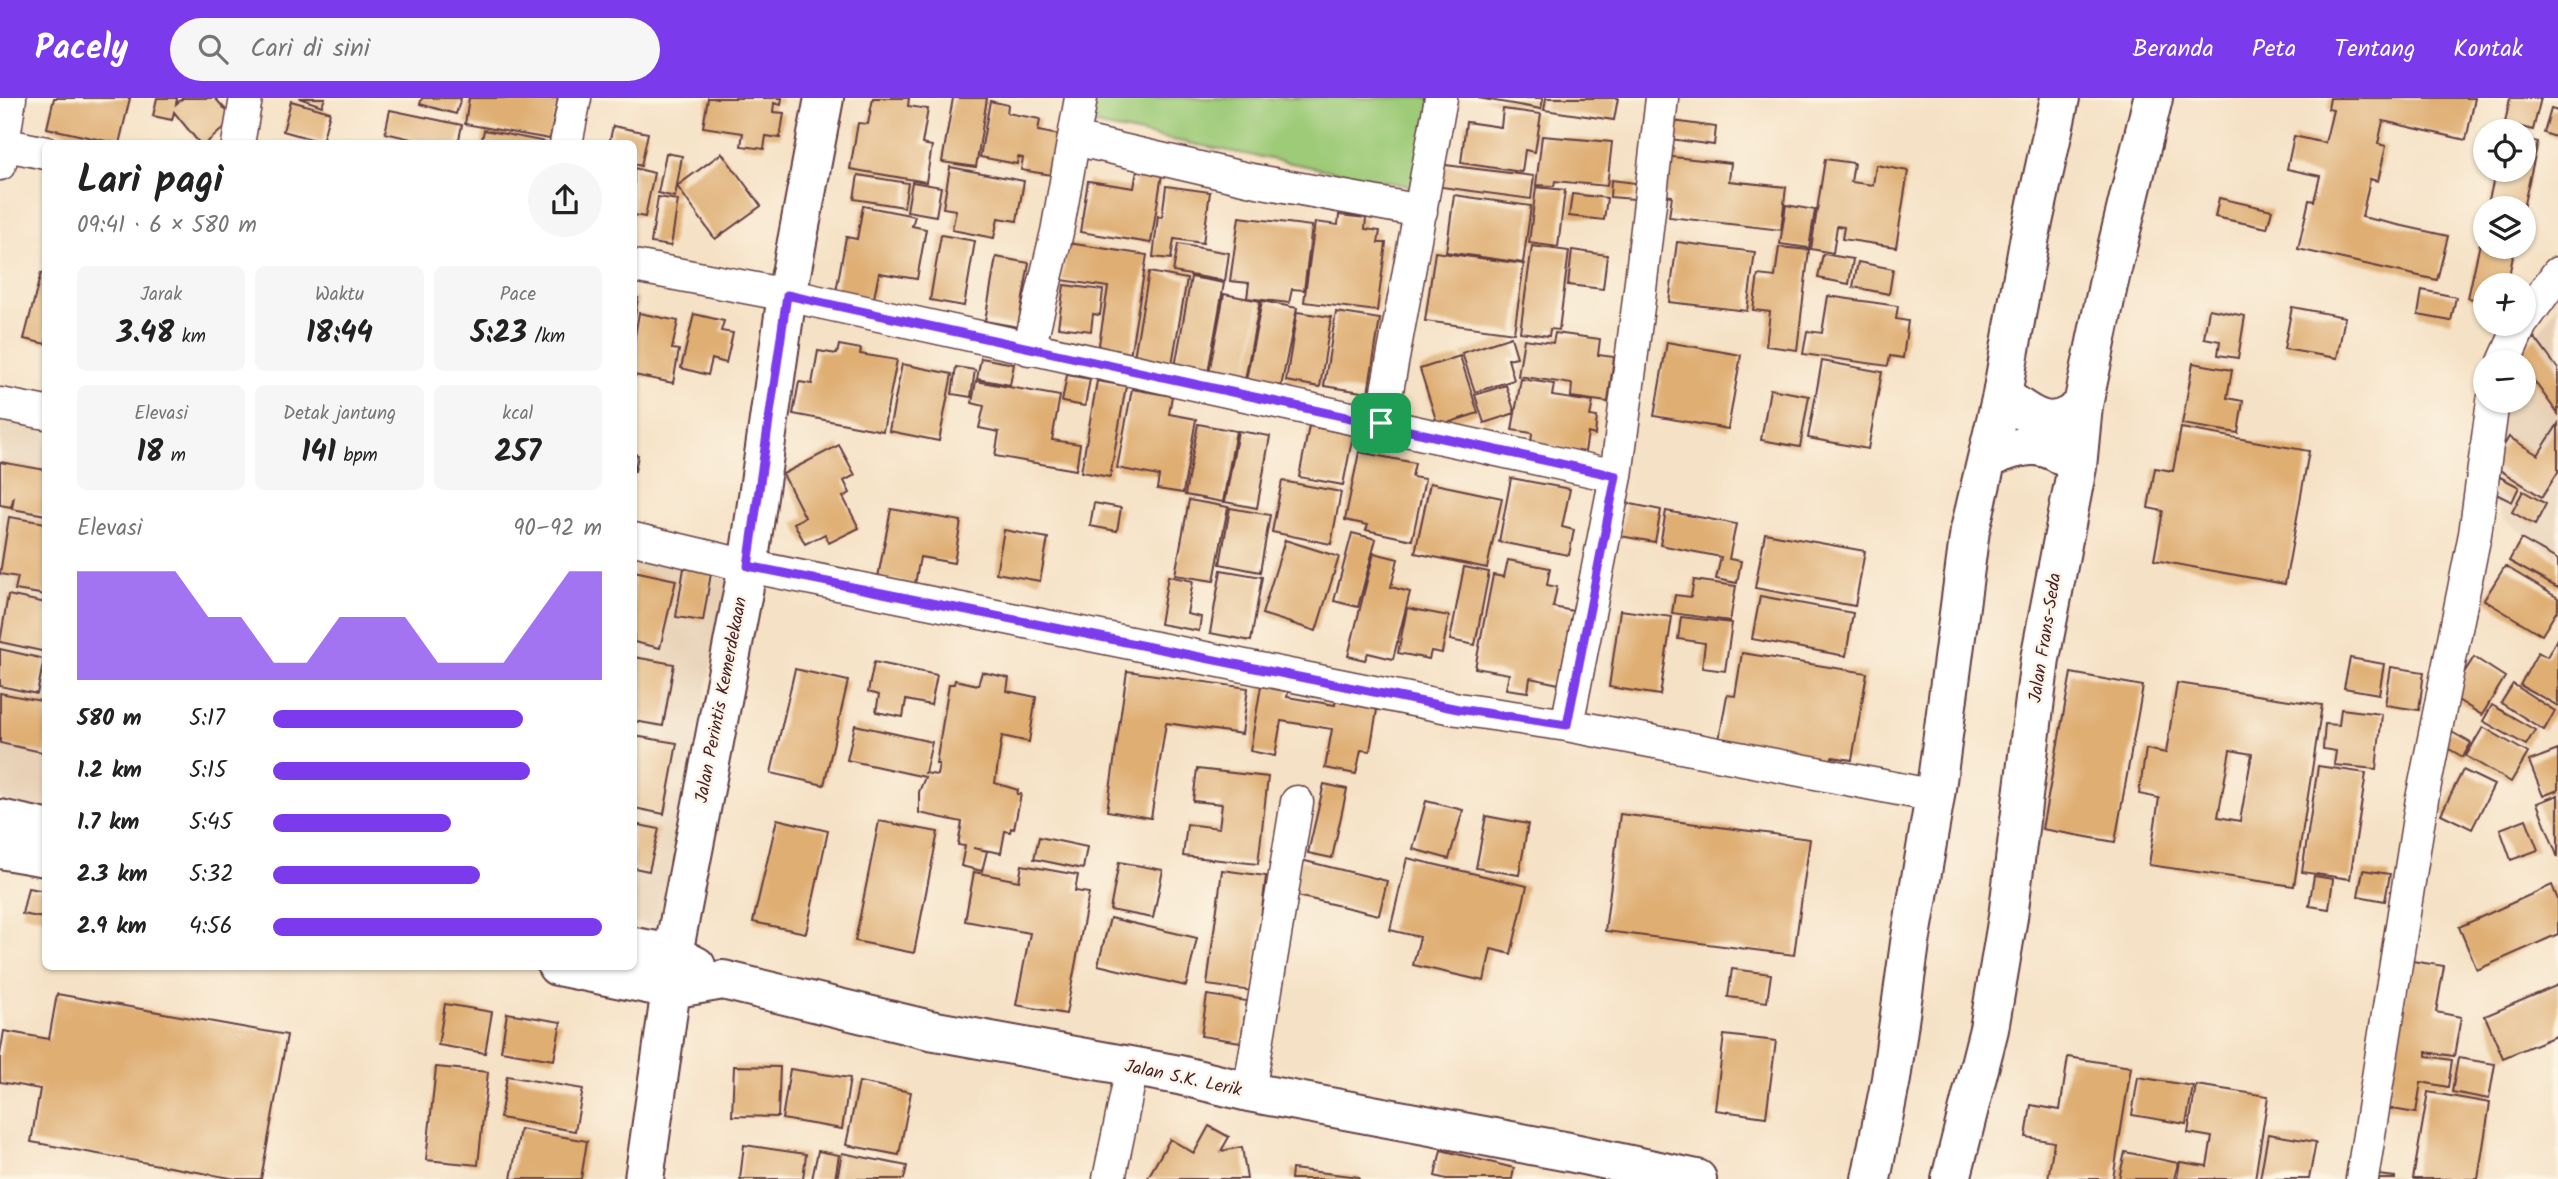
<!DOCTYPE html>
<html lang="id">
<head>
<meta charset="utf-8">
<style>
	:root { --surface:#fff; --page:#f6f6f6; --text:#222; --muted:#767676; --accent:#7c3aed }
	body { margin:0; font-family:Kalam,sans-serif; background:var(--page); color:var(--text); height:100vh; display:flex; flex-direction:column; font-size:26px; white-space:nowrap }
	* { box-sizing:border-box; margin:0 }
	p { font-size:23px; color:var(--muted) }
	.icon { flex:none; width:38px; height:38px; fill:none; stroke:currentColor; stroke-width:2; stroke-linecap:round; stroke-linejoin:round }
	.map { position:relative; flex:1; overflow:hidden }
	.sheet { position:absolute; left:42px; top:42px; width:595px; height:830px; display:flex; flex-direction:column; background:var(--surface); border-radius:10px; box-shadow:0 2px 5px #0004 }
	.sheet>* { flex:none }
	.controls { position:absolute; left:2473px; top:21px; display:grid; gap:14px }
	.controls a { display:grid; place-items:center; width:63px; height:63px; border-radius:50%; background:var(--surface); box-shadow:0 2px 5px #0004; font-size:35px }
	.pin { position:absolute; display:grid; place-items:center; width:60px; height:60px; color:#fff; margin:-30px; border-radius:14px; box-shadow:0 4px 10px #0006 }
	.round { display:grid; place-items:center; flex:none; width:74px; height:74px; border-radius:37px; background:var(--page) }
	.head { display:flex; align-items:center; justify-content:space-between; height:119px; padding:0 35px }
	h1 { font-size:38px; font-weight:800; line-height:52px }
	.metrics { display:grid; grid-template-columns:repeat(3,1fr); gap:10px; height:119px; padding:7px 35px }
	.metrics div { display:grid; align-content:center; border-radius:10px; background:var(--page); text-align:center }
	.metrics b { font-size:30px; font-weight:800 }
	.metrics small { font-size:19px; font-weight:400 }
	.metrics p { font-size:19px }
	.chart { height:196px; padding:14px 35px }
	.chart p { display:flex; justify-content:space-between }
	.chart svg { width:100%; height:126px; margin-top:7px; fill:var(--accent); opacity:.7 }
	ul { padding:0 35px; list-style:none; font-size:23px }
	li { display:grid; grid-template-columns:112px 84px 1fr; align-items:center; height:52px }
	li i { height:18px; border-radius:9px; background:var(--accent) }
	header { display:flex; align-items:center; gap:42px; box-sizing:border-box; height:98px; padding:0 35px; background:var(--accent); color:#fff }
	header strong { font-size:33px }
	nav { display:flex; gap:38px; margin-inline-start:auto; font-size:24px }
	.search { width:490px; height:63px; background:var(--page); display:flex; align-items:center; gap:18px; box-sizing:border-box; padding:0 24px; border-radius:38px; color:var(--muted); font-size:26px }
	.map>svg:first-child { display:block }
</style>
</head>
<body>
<header>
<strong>Pacely</strong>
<div class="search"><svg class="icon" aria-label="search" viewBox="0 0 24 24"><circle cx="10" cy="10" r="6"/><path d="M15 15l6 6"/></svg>Cari di sini</div>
<nav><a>Beranda</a><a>Peta</a><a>Tentang</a><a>Kontak</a></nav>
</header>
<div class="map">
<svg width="2558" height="1081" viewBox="0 0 2558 1081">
	<rect width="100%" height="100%" fill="#fcf5e5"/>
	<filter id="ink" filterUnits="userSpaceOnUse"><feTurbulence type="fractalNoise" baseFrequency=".0143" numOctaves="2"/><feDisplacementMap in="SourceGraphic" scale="14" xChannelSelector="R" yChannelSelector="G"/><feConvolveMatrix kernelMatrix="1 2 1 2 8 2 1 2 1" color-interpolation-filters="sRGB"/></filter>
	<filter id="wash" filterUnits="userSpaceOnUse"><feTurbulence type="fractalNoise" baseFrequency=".00686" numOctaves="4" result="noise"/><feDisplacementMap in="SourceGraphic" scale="28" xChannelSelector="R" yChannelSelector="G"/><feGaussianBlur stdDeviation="1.57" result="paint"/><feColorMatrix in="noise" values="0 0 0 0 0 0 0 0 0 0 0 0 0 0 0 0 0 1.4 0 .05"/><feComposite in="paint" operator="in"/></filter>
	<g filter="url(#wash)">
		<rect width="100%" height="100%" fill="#f5e1c5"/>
		<path fill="#e7d0b5" d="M2558,206V459L2504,421L2488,395L2503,303H2524V264H2518Z
			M0,318L45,327V711L0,702Z
			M634,454L730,473L659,829L634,824Z"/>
		<path fill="#9ecb78" stroke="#747552" stroke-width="2" d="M1095,0H1438L1425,91L1090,26Z"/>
		<g id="blocks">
			<path fill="#dfae73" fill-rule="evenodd" d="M54,0H130L119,46L47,30Z
				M157,0H177L176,6L183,0H215L234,21L205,46H200L174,14L172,22L153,18Z
				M299,0H325L322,8Z
				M422,0H461L456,16L420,6Z
				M469,0H558L550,41L465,26Z
				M708,0H782L781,7L774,5L773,14L784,15L780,40L766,38L764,51L741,48L743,35L703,29Z
				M873,0H909L908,8L928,11L922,46L932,48L926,84L850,71L858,25L868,26Z
				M953,0H987L976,69L942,64Z
				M1478,0H1543L1541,11Z
				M1546,0H1618L1614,22L1544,12Z
				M2330,0H2475L2466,42L2383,23L2378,46L2386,48L2378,83L2370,81L2362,119L2448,138L2437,182L2298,151L2309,102L2314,103L2320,78L2287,71L2294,38L2325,45L2333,12L2328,11Z
				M2510,0H2541L2533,32L2505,25Z
				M291,3L330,14L322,44L283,33Z
				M990,3L1008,7L1007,15L1040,21L1038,33L1059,37L1052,77L1021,72L1023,60L1018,59L1017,66L980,59Z
				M1503,11L1541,16L1535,54L1525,52L1522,74L1461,65L1466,24L1501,29Z
				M2551,11L2558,13V40L2544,35Z
				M390,12L462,27L458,46H433L385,35Z
				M1673,23L1716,29L1714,47L1670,41Z
				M613,28L648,35L641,68L634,66V46H609Z
				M484,32L546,44V46H481Z
				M1542,38L1612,44L1607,88L1555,83L1554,88L1536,87Z
				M2524,41L2538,44L2523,110H2487L2496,72H2524Z
				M666,55L682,58L675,99L658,95Z
				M722,55L761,108L715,141L677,88Z
				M1663,58L1731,65L1729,83L1786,89L1781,132L1669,119L1672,98L1659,96Z
				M1825,61L1854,65L1851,84L1873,87L1876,67L1908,73L1896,149L1842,141L1844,129L1837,128L1833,155L1811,151Z
				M1437,66L1534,78L1531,101L1434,88Z
				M950,69L1024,83L1017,123L998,120L994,140L952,132L956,112L943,110Z
				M634,70L654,75L645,119L634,117Z
				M1137,72L1162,76L1151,145L1080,134L1088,83L1134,90Z
				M858,77L908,85L904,109L854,101Z
				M1611,82L1636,85L1634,101L1610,99Z
				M912,84L941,89L936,118L907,113Z
				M1166,88L1210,94L1203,145L1174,141L1171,161L1153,159L1158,118L1162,119Z
				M1536,89L1565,92L1558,149L1529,145Z
				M1572,96L1607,100L1604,122L1569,118Z
				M1454,97L1531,108L1523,165L1446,154Z
				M658,99L678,102L671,148L651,145Z
				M2219,100L2272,112L2267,130L2215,119Z
				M1786,107L1815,112L1809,150L1780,146Z
				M863,108L915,118L912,128L926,131L917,181L879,175L874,200L836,194L846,139L857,141Z
				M1339,117L1366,120L1365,131L1380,133L1378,145H1386L1377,213L1304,204L1315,124L1338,127Z
				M1239,119L1312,128L1304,192L1292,191L1289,205L1247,200L1249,185L1230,183Z
				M2484,127L2485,149H2515L2507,187H2485V203L2468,200Z
				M941,137L975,143L964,208L930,202Z
				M1677,144L1755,154L1747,213L1669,204Z
				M1068,145L1147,157L1130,258L1098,253L1108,189L1062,182Z
				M1178,146L1229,155L1225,183L1173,174Z
				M1532,148L1569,153L1559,232L1550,231L1549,238L1520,234Z
				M1779,149L1809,152L1797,252L1766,248L1770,214L1753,212L1758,177L1775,179Z
				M1572,152L1607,157L1603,191L1568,187Z
				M1435,154L1524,166L1514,235L1425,223Z
				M1823,156L1853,161L1849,186L1818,180Z
				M996,159L1029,165L1018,229L985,223Z
				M1858,164L1893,171L1889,196L1853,189Z
				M1149,174L1187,181L1172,266L1134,259Z
				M41,175L46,176V246L24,241Z
				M1191,179L1224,185L1208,275L1175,269Z
				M1064,187L1103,192L1100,217L1093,216L1091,233L1058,229Z
				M2422,192L2456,199L2451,223L2418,217Z
				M1224,196L1260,203L1245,282L1209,275Z
				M1828,198L1898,208L1896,221L1908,223L1903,260L1890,258L1888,268L1803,256L1807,233L1822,235Z
				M634,200H638L635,218H634Z
				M1262,203L1297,210L1281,289L1246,282Z
				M2292,209L2345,219L2337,260L2284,251Z
				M2209,211L2245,218L2238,260L2218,257L2220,243L2204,240Z
				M1297,214L1331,219L1320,289L1286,283Z
				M1336,214L1380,221L1368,295L1324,288Z
				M639,215L678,223L672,251L679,252L673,285L634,277V243Z
				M694,216L724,223L721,233L733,235L726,265L712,261L708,277L681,270Z
				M1555,235L1600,241L1598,257L1614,259L1608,304L1571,299L1572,286L1518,278L1524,241L1553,245Z
				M1511,239L1517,259L1508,261L1514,282L1475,294L1462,255Z
				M2535,240L2558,271V316L2524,269V264H2520L2514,256Z
				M1667,244L1741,257L1728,331L1654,318Z
				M839,247L861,251L860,256L897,262L883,333L793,316L799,284L812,286L818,253L837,256Z
				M1460,258L1478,315L1438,328L1420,271Z
				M981,260L1014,266L1010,287L977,281Z
				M1822,263L1882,274L1868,351L1808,340Z
				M2193,265L2232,272L2227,300L2243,303L2238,335L2182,326Z
				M902,266L952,276L939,343L889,333Z
				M956,269L975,272L971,299L952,296Z
				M1067,277L1090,281L1085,308L1062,304Z
				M1521,281L1554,286L1552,298L1593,304L1590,318L1597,319L1595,337L1588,335L1585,354L1531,346L1532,335L1512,332Z
				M976,283L1060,298L1052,342L1080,346L1076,372L995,358L999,334L979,330L984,308L972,305Z
				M1097,283L1126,288L1110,379L1081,374Z
				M1506,287L1515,315L1484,325L1475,297Z
				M1132,291L1172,298L1169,316L1196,321L1183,395L1157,391L1159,378L1117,370Z
				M1770,291L1809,298L1800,349L1761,342Z
				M1198,326L1236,333L1223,404L1185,397Z
				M2558,326V374L2542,399L2492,367L2509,339L2538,357Z
				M1309,328L1353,337L1343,387L1299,379Z
				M2181,330L2309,353L2285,486L2154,462L2163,413L2148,410L2155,370L2173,373Z
				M1238,333L1270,338L1257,410L1225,404Z
				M839,347L855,377L844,383L850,395L843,399L859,430L829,445L825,436L805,446L794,425L805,419L783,376Z
				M1359,354L1415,365L1412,379L1425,381L1412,442L1366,432L1368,427L1345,422Z
				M634,356L638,357L635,373H634Z
				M0,364L46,372V417L12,411L14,398L11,409L0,407Z
				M2500,379L2519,389L2512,404L2492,394Z
				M1511,380L1570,391L1562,429L1574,432L1569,457L1499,444Z
				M1282,383L1341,394L1331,446L1272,434Z
				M1430,385L1502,400L1487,470L1415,455Z
				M2523,393L2546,406L2535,427L2512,414Z
				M1189,402L1228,409L1214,483L1175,477Z
				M1094,405L1121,410L1117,433L1090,428Z
				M1626,405L1661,412L1655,444L1620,438Z
				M1230,410L1270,417L1260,474L1220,466Z
				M891,411L961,423L954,465L920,459L915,486L878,479Z
				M1666,413L1736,426L1729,461L1741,463L1737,485L1716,481L1721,459L1660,447Z
				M9,419L46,425V497L15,492L18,479L0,476Z
				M1004,432L1048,440L1040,483L996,475Z
				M1352,435L1376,441L1358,509L1334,503Z
				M1765,435L1865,453L1855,508L1755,490Z
				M2521,441L2558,462V490L2509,463Z
				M1285,442L1339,459L1316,533L1262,516Z
				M1374,455L1398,461L1391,489L1410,494L1393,561L1368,555L1365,562L1348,558Z
				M1508,462L1550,470L1547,487L1557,489L1553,509L1573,513L1559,586L1530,580L1528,594L1506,591L1509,576L1475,570L1493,477L1504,479Z
				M2505,468L2558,500V511L2542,537L2484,502Z
				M1464,469L1489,474L1475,547L1450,542Z
				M684,470L711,475L703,523L676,519Z
				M1221,472L1262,479L1251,543L1210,535Z
				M634,473L676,482L660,550L634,544Z
				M1168,478L1193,483L1187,516L1201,519L1199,533L1160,526Z
				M1694,482L1736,488L1730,523L1672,515L1675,497L1691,499Z
				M8,497L46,505V554L0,544Z
				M1760,498L1853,515L1846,558L1752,541Z
				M1407,510L1449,518L1442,555L1431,553L1429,561L1398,555Z
				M1620,512L1672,519L1660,597L1609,589Z
				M1681,519L1732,525L1725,573L1702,570L1705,545L1678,541Z
				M2558,539V608L2520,587L2538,554L2547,559Z
				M0,551L44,561L37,596L0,588Z
				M1742,555L1867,575L1852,662L1832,659L1830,670L1773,661L1775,651L1719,642L1727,597L1735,598Z
				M634,559L674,566L663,628L634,623Z
				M2474,559L2505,579L2482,617L2450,597Z
				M2350,560L2384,566L2379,596L2344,590Z
				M874,564L937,577L931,607L906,602L903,619L876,614L879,597L868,594Z
				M2391,569L2424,574L2419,612L2385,607Z
				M795,571L848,583L824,687L771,675Z
				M1127,573L1248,590L1242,636L1166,625L1151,720L1107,713Z
				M982,574L1009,580L1007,593L1036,599L1029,644L1002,638L995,685L1018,692L1017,696H1021L1014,731L1011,730L1010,734L1005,733L1001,755L973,750L987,753L982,773L961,768L965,748L958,747L962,724L919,715V694L925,679L847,662L855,627L932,644L925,675L937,677L939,666H936L949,586H954L955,582L978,587Z
				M2071,575L2143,588L2115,744L2042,731Z
				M1262,582L1290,586L1287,599L1335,607L1336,599L1378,606L1370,653L1361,652L1356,676L1325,670L1332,631L1281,623L1275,658L1250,653Z
				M2177,585L2322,607L2294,788L2149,767L2159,700L2139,696L2146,651L2166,655ZM2230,652L2252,656L2240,723L2218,719Z
				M2513,586L2555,613L2544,632L2501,605Z
				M0,595L46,604V655L0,645Z
				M2492,607L2535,632L2526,647L2483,623Z
				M2341,611L2382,616L2376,671L2334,667L2336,653L2323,651L2325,626L2339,627Z
				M2483,629L2528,655L2511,684L2466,658Z
				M2450,633L2471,645L2463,659L2442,647Z
				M634,638L677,645L664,716L634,710Z
				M2558,652V692L2543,698L2529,663Z
				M2318,668L2366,675L2350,781L2302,774Z
				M1197,671L1268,679L1258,766L1183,758L1187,726L1219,730L1222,706L1193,703Z
				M2463,672L2494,687L2472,731L2441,716Z
				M1324,686L1347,691L1332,760L1308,755Z
				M2558,697V760L2537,705Z
				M1426,703L1463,712L1449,761L1413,751Z
				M1620,716L1810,741L1794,857L1605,833Z
				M1486,718L1528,726L1519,777L1476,770Z
				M777,721L828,733L806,835L753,824Z
				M2526,721L2538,752L2511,762L2500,731Z
				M879,723L938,734L914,855L855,843Z
				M634,726L659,731L649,773L634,770Z
				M1039,739L1087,749L1083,771L1034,761Z
				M1407,760L1527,788L1511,856L1491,851L1484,883L1413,867L1420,839L1390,832Z
				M1301,762L1387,783L1379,817L1293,797Z
				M1119,764L1163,772L1153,820L1110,812Z
				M1022,767L1078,777L1075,793L1089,795L1066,916L1016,907L1030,835L965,823L974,774L1019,783Z
				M1222,772L1266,778L1252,893L1207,887Z
				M2363,772L2390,776L2385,803L2358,798Z
				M2314,778L2333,781L2329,811L2309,808Z
				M2552,787L2558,802V836L2477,872L2459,829Z
				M28,790L46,793L44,820L22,816Z
				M1110,820L1197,840L1186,888L1098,867Z
				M2412,863L2444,868L2436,914L2461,919L2454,958L2426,954V958L2452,962L2448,989L2421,984L2416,1015L2386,1010Z
				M1732,871L1771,876L1767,904L1728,899Z
				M2558,887V937L2503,960L2485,918Z
				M57,896L287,937L261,1081H236L31,1044L40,991L0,984V957L4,933L49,941Z
				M1207,897L1247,903L1241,944L1201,938Z
				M445,906L492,914L485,955L438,947Z
				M507,915L561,924L554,962L501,953Z
				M1724,937L1776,943L1766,1019L1715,1012Z
				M2068,959L2131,969L2113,1081H2048L2054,1044L2026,1039L2031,1007L2060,1012Z
				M2458,960L2495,966L2489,1001L2452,994Z
				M734,968L780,969L778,1019L732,1018Z
				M436,969L488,974L478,1067L426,1062Z
				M790,971L850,980L842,1031L782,1021Z
				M507,978L583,991L575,1033L500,1020Z
				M2138,979L2193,988L2186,1026L2132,1017Z
				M859,984L911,994L899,1057L846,1047Z
				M2196,987L2268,998L2255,1081H2177L2180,1064L2207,1068L2212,1039L2188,1035Z
				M2428,994L2490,1005L2478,1081H2413Z
				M1209,1028L1229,1039L1221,1053L1242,1049L1247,1081H1147L1170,1041L1194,1055Z
				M520,1031L587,1043L581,1081H511Z
				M2268,1036L2316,1044L2309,1081H2260Z
				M744,1047L806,1056L803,1081H740Z
				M1441,1052L1514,1070L1512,1081H1446L1435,1078Z
				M818,1053L839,1057L835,1081H812Z
				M2125,1054L2178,1065L2174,1081H2119Z
				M842,1055L907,1068L904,1081H837Z
				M1292,1071L1359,1079V1081H1291Z
				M2369,1076L2395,1079V1081H2368Z"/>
		</g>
	</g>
	<g filter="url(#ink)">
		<use href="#blocks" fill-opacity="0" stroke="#643c42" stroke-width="2"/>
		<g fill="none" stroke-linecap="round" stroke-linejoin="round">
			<defs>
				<path id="minor" d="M1074,41L1252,82L1421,113
					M2,46L46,55
					M238,46L246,0
					M566,46L575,0
					M0,66L10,0
					M634,168L787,197L1616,378L1638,209L1662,0
					M2524,222L2558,175
					M1029,251L1057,134L1081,0
					M2504,264L2521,226
					M0,306L46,315
					M1381,325L1441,0
					M634,441L748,468L1458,611L1567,627L1616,378
					M1567,627L1935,698
					M1249,994L1297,704
					M1109,1081L1132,970
					M2362,1081L2422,701L2475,436L2493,303"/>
				<path id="major" d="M2002,297C2031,319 2052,337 2083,307
					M1989,360C2025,344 2047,341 2077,369
					M0,721L46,731
					M0,751L46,759
					M634,849L673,856L696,868
					M557,868L671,891L723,882L930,932L1179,977L1249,994L1569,1054L1697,1081
					M644,1081L671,891L673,856L748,468L787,197L824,0
					M1871,1081L1891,981L1910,845L1935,698L1970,432L2002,297L2030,138L2060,0
					M1951,1081L1989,931L2008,819L2040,561L2077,369L2083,307L2108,187L2153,0"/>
			</defs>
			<use href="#minor" stroke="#643c42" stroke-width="35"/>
			<use href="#major" stroke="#643c42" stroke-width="42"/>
			<use href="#minor" stroke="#fff" stroke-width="32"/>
			<use href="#major" stroke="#fff" stroke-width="38"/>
		</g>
	</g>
	<g fill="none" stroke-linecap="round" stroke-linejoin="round" filter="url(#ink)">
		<defs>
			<path id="route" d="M787,197L1616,378L1567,627L1458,611L748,468Z"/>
		</defs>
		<use href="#route" stroke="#fff" stroke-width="14"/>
		<use href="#route" stroke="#7c3aed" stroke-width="9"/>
	</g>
	<g text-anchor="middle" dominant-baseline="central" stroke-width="5" stroke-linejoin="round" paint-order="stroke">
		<g font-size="18" fill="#4a1f2b" stroke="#fcf5e5">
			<text transform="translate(2046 540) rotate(-81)">Jalan Frans-Seda</text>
			<text transform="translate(722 602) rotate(-79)">Jalan Perintis Kemerdekaan</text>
			<text transform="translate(1183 981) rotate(12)">Jalan S.K. Lerik</text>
		</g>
	</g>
</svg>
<div class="controls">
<a><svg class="icon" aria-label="locate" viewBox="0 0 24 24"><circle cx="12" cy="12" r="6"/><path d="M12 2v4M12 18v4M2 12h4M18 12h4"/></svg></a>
<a><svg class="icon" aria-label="layers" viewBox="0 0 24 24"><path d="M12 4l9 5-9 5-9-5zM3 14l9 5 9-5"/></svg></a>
<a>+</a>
<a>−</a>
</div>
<div class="pin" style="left:1381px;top:325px;background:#1e9e55"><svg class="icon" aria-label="arrive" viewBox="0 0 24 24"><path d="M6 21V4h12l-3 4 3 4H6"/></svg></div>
<section class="sheet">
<div class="head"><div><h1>Lari pagi</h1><p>09:41 · 6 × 580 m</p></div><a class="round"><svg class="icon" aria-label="share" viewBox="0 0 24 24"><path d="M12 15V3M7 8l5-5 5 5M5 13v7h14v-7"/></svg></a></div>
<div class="metrics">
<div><p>Jarak</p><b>3.48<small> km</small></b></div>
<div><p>Waktu</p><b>18:44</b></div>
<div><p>Pace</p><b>5:23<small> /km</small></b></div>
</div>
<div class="metrics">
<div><p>Elevasi</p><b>18<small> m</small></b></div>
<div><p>Detak jantung</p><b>141<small> bpm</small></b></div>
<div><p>kcal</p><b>257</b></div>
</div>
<div class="chart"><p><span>Elevasi</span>90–92 m</p>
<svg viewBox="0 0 160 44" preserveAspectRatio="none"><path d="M0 44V6L10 6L20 6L30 6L40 22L50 22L60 38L70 38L80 22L90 22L100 22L110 38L120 38L130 38L140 22L150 6L160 6V44z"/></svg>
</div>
<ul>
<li><b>580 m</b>5:17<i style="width:76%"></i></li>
<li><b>1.2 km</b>5:15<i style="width:78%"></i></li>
<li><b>1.7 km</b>5:45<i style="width:54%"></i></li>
<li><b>2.3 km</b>5:32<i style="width:63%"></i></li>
<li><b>2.9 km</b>4:56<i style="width:100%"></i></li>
</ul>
</section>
</div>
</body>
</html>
